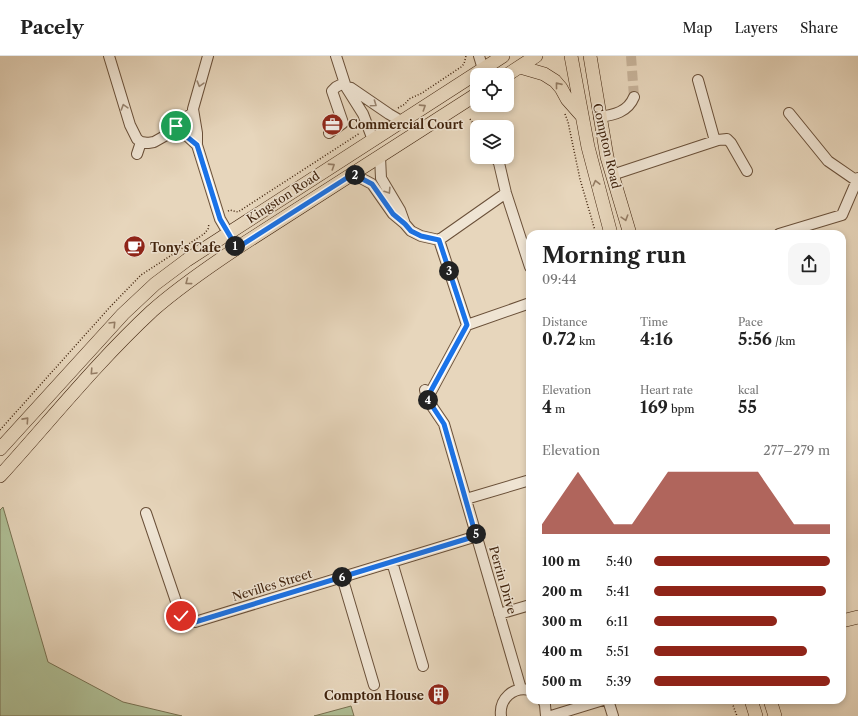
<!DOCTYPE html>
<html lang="en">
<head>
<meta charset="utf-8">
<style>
	:root { --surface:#fff; --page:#f6f6f6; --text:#222; --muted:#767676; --line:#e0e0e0; --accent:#8f2418 }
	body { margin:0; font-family:"Libre Caslon Text",serif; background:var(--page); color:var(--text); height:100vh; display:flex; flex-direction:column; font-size:15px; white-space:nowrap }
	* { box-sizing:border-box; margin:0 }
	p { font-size:13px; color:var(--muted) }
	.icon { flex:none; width:22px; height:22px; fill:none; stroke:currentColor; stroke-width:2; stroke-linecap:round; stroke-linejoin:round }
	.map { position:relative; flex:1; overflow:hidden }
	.panel { position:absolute; left:526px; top:174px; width:320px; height:474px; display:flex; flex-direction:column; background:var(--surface); border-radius:12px; box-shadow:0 2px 6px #0003 }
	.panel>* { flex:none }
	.buttons { position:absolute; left:470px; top:12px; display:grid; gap:8px }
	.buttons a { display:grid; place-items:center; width:44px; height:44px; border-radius:8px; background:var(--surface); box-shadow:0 2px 6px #0003; font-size:20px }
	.pin { position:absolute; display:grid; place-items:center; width:34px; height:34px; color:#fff; margin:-17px; border:2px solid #fff; border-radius:50%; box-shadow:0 1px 4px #0007 }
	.km { position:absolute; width:20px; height:20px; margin:-10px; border-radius:50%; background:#222; color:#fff; font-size:11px; line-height:20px; text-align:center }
	.round { display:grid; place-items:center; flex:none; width:42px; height:42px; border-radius:12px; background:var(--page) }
	.summary { display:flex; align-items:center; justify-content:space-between; height:68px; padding:0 16px }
	h1 { font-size:22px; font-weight:700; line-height:30px }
	.metrics { display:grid; grid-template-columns:repeat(3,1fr); gap:6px; height:68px; padding:4px 16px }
	.metrics div { display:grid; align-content:center }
	.metrics b { font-size:17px; font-weight:700 }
	.metrics small { font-size:11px; font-weight:400 }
	.metrics p { font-size:11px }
	.chart { height:112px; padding:8px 16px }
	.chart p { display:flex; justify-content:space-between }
	.chart svg { width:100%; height:72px; margin-top:4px; fill:var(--accent); opacity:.7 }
	ul { padding:0 16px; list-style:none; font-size:13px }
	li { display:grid; grid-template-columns:64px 48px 1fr; align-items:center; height:30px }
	li i { height:10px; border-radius:5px; background:var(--accent) }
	header { display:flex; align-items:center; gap:24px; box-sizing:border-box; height:56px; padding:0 20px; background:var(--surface); border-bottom:1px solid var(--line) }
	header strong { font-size:19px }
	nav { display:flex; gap:22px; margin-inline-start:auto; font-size:14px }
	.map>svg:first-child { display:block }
</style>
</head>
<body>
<header>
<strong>Pacely</strong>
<nav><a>Map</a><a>Layers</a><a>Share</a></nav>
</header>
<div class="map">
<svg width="858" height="660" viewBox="0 0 858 660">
	<rect width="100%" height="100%" fill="#e7d6bc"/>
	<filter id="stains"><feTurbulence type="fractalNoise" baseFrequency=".005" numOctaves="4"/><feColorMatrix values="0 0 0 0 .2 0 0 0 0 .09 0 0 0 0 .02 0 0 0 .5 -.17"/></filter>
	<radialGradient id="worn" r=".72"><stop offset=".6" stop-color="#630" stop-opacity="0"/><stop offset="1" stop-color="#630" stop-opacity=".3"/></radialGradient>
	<path fill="#afbf96" stroke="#787152" d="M3,451L48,606L123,646L182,660H0V454Z
		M351,650L354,660H314Z"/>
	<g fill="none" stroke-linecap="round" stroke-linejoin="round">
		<path stroke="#c6b299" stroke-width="10" stroke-dasharray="10 5" stroke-linecap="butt" d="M631,0L634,41"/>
		<defs>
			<path id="minor" d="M109,0L130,69L137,83L141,86L148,87L154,86L170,77L179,76L185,78L197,89
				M208,0L193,53L197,77V89L220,163L237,192
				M336,0L346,31L363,58L373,84
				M479,0L483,13
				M698,24L715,85
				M346,31L351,32L389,58L401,65
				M789,57L828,105L857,125
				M599,61C614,59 628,56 634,41
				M174,75C178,67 185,61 193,57
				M329,77L343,67L332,35L336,31L344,27
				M137,98L141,86
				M380,101L381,122L400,154L405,168
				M495,101L499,107L506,137L530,211
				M353,118L372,128L393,158L405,168L411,175L421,180L439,184L506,137
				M612,119L718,84L727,83L731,87L747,115
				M779,178L842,159L858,122
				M439,184L467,269L530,247
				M425,334L427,343L444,368L521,633
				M427,343L467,269
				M466,443L530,424
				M146,457L181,560L195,566L477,480
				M392,506L423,610
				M342,521L374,629
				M499,558L530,549
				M543,644L545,649L546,660
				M608,644L613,660
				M501,660C499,643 513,630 530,634
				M551,660L603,644"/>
			<path id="major" d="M571,0L588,91L611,178
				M590,0L607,101L630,178
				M520,11L544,18L555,25L561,32L567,43L582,60
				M507,19L536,0
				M0,393L123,258L155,228L187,204L503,0
				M0,420C50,365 97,306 152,255C178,232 207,212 237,192L477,38
				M842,565L858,561
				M751,644L756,660
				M770,644L775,660"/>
		</defs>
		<use href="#minor" stroke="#6a5039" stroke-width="12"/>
		<use href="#major" stroke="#40230d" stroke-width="14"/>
		<path stroke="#40230d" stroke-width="1.5" stroke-dasharray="1 2" stroke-linecap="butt" d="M398,52L405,48L409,43L422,37L461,11L464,8L466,0
			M565,58L568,66L580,123L596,178
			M470,63L477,73
			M228,155L230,154L238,156L360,77
			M0,374L110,251L141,219L204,178L208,173L209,168
			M731,644L737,660"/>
		<use href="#minor" stroke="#efe4d3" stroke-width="10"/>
		<use href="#major" stroke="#e7d6bc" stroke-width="13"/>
	</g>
	<defs><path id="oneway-chevron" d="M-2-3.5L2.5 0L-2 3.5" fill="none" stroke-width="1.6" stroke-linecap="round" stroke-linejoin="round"/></defs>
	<g stroke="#988470">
		<use href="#oneway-chevron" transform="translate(200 28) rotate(106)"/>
		<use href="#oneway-chevron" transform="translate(374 48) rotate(35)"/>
		<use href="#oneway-chevron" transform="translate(124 51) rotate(-107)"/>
		<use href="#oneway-chevron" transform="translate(388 135) rotate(57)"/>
	</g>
	<g stroke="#947c64">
		<use href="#oneway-chevron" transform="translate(558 29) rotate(-129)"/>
		<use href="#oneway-chevron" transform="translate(423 51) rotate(-33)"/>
		<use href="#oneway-chevron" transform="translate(332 110) rotate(-33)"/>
		<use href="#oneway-chevron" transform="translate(596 127) rotate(-104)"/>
		<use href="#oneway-chevron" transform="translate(625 162) rotate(73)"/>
		<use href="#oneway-chevron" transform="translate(188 226) rotate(143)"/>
		<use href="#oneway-chevron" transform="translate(113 268) rotate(-46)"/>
		<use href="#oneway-chevron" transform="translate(93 316) rotate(133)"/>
		<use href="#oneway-chevron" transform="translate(26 364) rotate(-48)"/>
	</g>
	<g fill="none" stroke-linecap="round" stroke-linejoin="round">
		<defs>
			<path id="route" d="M176,70L174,75L181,76L197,89L220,163L237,192L353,118L372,128L393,158L405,168L411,175L421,180L439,184L467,269L427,342L444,368L476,480L195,566L181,560"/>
		</defs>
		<use href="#route" stroke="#fff" stroke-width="8"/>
		<use href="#route" stroke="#1a73e8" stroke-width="5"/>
	</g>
	<defs>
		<symbol id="office-disc" viewBox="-11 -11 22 22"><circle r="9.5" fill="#8f2418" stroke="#efe4d3"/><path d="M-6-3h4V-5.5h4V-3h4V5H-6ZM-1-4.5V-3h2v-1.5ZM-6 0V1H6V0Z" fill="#fff"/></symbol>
		<symbol id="cafe-disc" viewBox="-11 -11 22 22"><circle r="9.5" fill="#8f2418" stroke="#efe4d3"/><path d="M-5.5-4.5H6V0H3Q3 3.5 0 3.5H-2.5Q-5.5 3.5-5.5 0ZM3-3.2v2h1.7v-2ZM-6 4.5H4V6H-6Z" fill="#fff"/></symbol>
		<symbol id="building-disc" viewBox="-11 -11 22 22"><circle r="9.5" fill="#8f2418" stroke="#efe4d3"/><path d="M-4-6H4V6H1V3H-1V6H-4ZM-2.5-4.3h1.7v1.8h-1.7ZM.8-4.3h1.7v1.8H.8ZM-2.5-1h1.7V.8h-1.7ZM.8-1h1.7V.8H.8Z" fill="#fff"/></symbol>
	</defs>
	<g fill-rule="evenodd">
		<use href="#office-disc" x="320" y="56" width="25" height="25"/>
		<use href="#cafe-disc" x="122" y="178" width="25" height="25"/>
		<use href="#building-disc" x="426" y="626" width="25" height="25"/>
	</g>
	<g text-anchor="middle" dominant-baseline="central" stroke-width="3" stroke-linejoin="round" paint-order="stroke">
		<g font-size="12" font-weight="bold" fill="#40230d" stroke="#efe4d3" text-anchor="start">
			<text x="348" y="68">Commercial Court</text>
			<text x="150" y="191">Tony's Cafe</text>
			<text x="424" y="639" text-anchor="end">Compton House</text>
		</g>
		<g font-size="12" fill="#40230d" stroke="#efe4d3">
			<text transform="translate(607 90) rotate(77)">Compton Road</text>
			<text transform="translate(283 141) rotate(-33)">Kingston Road</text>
			<text transform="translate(503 524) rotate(74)">Perrin Drive</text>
			<text transform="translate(272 529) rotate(-17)">Nevilles Street</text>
		</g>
	</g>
	<rect width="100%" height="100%" filter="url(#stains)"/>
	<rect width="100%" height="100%" fill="url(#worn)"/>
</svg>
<div class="buttons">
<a><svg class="icon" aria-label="locate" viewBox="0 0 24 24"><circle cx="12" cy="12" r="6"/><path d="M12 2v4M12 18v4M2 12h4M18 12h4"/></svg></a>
<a><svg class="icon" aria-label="layers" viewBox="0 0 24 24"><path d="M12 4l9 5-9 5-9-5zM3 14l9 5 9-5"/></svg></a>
</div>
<div class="pin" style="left:176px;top:70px;background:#1e9e55"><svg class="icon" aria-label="arrive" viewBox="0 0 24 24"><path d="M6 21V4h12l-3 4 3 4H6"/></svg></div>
<div class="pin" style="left:181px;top:560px;background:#d93025"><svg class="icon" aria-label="check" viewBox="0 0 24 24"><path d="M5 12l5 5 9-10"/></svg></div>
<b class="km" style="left:235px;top:190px">1</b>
<b class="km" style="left:355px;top:119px">2</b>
<b class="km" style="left:449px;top:215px">3</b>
<b class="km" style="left:428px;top:344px">4</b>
<b class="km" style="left:476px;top:478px">5</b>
<b class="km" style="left:342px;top:521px">6</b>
<section class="panel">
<div class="summary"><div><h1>Morning run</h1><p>09:44</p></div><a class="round"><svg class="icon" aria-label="share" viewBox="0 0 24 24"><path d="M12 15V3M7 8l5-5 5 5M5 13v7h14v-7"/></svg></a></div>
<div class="metrics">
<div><p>Distance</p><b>0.72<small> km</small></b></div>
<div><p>Time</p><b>4:16</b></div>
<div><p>Pace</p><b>5:56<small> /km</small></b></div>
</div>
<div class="metrics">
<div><p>Elevation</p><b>4<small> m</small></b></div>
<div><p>Heart rate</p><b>169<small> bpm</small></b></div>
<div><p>kcal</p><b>55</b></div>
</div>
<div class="chart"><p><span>Elevation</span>277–279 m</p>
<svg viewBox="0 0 160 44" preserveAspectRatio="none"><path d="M0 44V38L10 22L20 6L30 22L40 38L50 38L60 22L70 6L80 6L90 6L100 6L110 6L120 6L130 22L140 38L150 38L160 38V44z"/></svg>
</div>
<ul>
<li><b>100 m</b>5:40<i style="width:100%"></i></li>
<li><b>200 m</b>5:41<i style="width:98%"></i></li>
<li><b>300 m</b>6:11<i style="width:70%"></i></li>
<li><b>400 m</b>5:51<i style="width:87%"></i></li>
<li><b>500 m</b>5:39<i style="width:100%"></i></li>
</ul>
</section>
</div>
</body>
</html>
